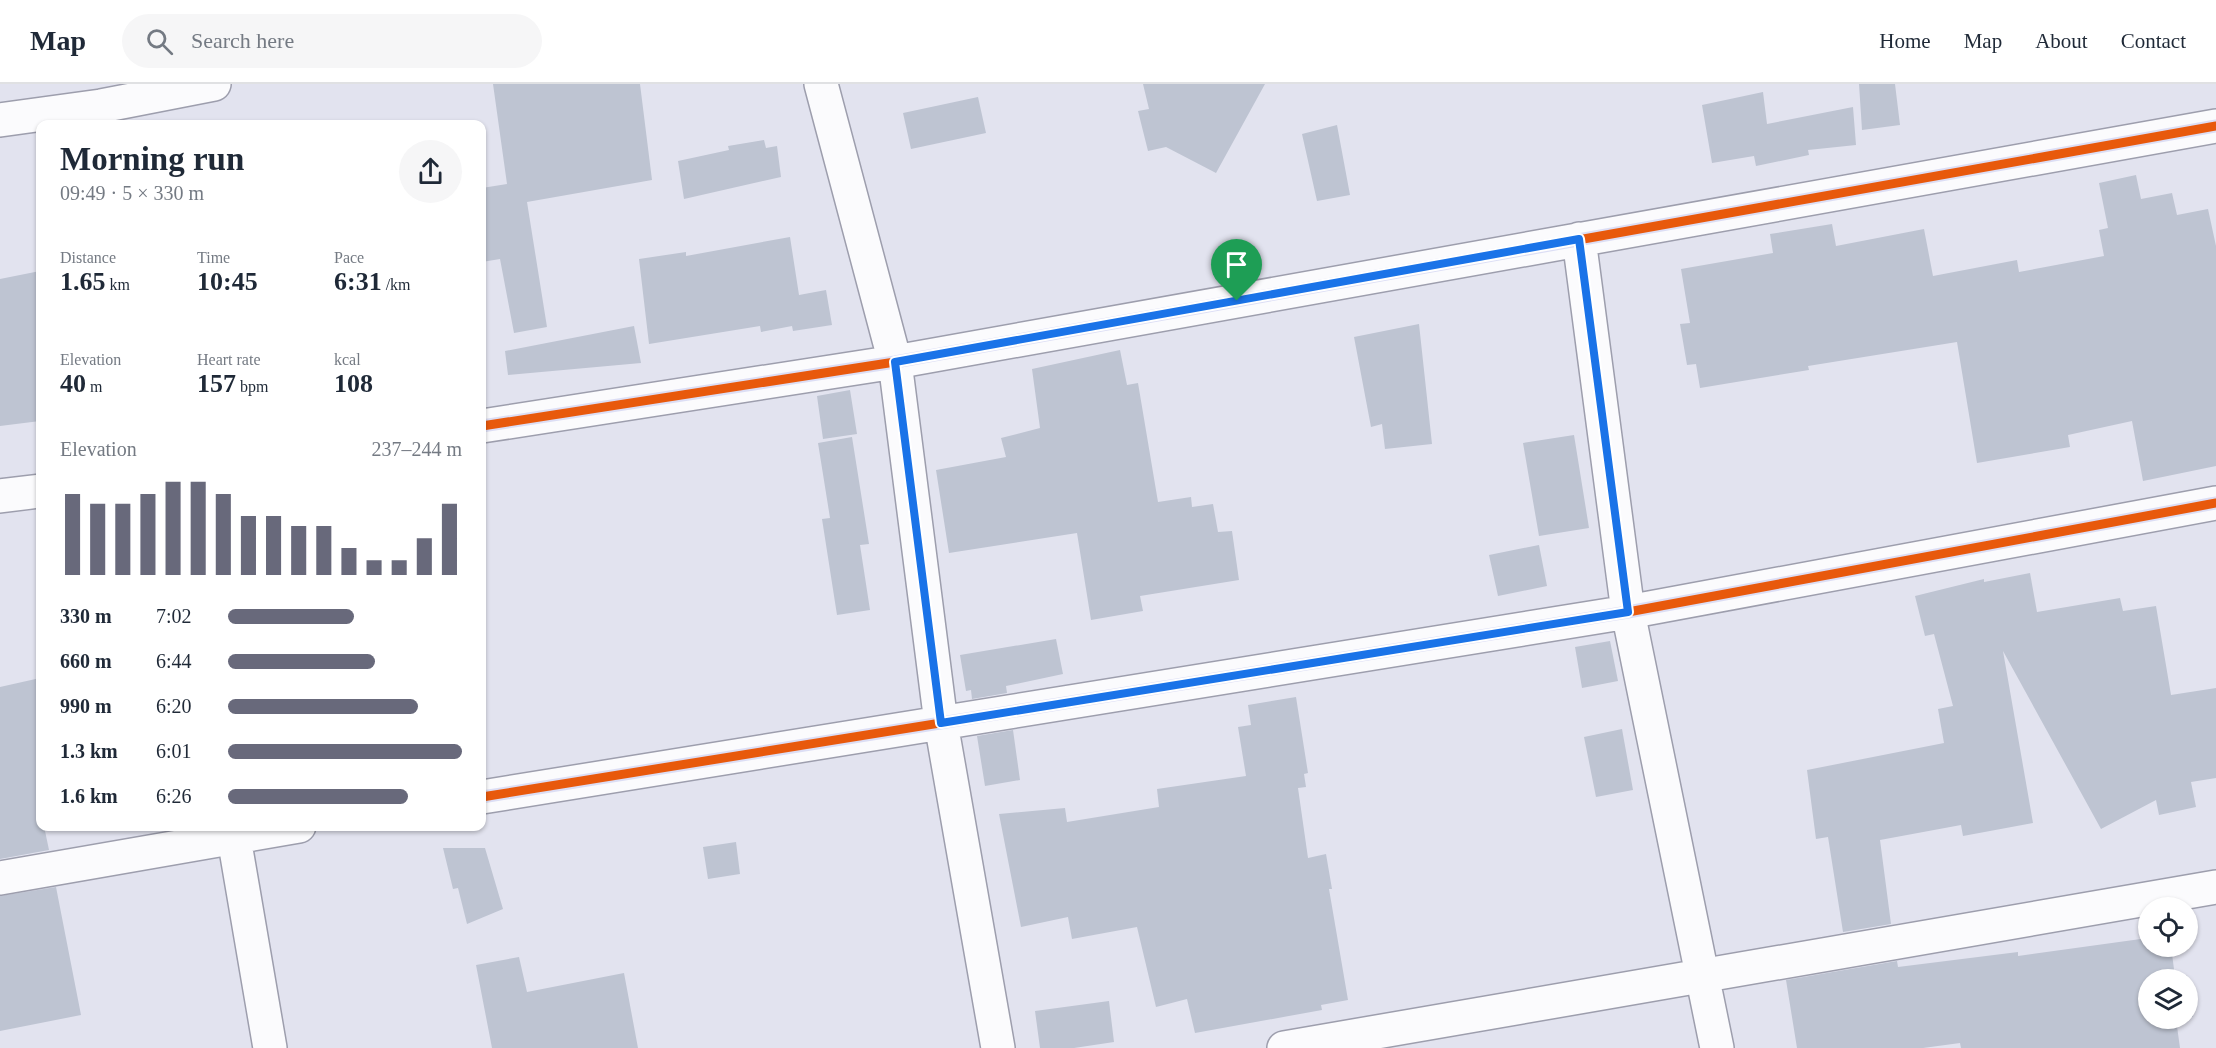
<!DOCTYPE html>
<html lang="en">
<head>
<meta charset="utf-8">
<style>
	:root { --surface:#fff; --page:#f6f6f7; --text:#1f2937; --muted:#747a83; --line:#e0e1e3; --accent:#68697b }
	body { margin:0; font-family:"Times New Roman",serif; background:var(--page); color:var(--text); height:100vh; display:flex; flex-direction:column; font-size:22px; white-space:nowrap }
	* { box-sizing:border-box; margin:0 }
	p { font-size:20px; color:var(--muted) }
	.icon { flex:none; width:33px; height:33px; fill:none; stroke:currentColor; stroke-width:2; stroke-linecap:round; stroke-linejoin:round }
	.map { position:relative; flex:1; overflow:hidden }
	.details { position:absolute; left:36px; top:36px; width:450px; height:711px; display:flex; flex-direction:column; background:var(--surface); border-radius:12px; box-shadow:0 2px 4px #0004 }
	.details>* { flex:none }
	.fabs { position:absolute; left:2138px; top:813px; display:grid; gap:12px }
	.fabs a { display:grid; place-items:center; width:60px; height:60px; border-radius:50%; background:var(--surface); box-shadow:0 2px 4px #0004; font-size:30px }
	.pin { position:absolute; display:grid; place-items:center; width:51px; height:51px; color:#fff; margin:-62px -26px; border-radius:50% 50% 50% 0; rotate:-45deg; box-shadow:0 0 6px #0007 }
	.pin .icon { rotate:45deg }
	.round { display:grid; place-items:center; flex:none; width:63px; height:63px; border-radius:32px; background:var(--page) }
	.summary { display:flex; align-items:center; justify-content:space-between; height:102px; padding:0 24px }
	h1 { font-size:33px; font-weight:800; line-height:45px }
	.stats { display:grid; grid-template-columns:repeat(3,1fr); gap:9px; height:102px; padding:6px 24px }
	.stats div { display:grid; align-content:center }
	.stats b { font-size:26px; font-weight:800 }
	.stats small { font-size:16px; font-weight:400 }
	.stats p { font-size:16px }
	.chart { height:168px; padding:12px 24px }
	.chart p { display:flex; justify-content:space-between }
	.chart svg { width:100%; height:108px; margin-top:6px; stroke:var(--accent); stroke-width:6 }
	ul { padding:0 24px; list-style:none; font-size:20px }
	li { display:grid; grid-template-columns:96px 72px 1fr; align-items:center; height:45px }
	li i { height:15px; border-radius:8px; background:var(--accent) }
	header { display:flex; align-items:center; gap:36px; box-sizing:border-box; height:84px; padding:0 30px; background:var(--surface); border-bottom:2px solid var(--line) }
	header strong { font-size:28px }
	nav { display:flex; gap:33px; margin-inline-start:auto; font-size:21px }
	.search { width:420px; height:54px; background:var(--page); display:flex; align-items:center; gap:15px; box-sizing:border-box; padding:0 21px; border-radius:33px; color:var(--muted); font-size:22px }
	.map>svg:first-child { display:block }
</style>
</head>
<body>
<header>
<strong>Map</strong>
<div class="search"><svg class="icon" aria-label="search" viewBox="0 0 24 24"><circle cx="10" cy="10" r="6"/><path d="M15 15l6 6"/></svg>Search here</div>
<nav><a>Home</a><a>Map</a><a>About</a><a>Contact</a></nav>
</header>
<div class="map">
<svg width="2216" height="964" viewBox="0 0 2216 964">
	<rect width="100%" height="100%" fill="#e2e3ef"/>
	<path fill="#bec4d2" d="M493,0H640L652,96L527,118L547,243L514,249L500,175L482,178V104L507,100Z
		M1143,0H1265L1216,89L1166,63L1148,67L1138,27L1149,25Z
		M1859,0H1895L1900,41L1862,46Z
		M1763,8L1767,40L1853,23L1856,61L1808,66L1809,71L1756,82L1754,72L1712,79L1702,21Z
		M978,13L986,49L911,65L903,29Z
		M1337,41L1350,111L1317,117L1302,50Z
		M764,56L766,64L777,62L781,93L684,115L678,77L729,66L728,62Z
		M2136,91L2141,115L2172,109L2177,131L2208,125L2216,162V382L2143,397L2132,337L2068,351L2070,363L1977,379L1957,258L1808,282L1809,286L1700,304L1696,280L1687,281L1680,240L1690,239L1681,185L1773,169L1770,150L1832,140L1836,162L1924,145L1933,192L2017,176L2019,188L2104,172L2099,146L2108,144L2099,99Z
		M790,153L799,211L826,206L832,241L793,247L792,242L761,248L760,242L649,260L639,175L686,168V172Z
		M40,187V337L0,342V195Z
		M1419,240L1432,360L1385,365L1382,340L1371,343L1354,253Z
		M634,242L641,279L508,291L505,267Z
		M1120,266L1127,301L1138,299L1158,418L1191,413L1192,423L1213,420L1218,448L1232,447L1239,496L1140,512L1143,527L1091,536L1077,449L949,469L936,386L1006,373L1001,354L1040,344L1032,285Z
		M850,306L857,350L823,355L817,312Z
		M1574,351L1589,444L1539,452L1523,359Z
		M852,353L869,460L860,461L870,526L837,531L822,435L830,434L818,359Z
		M1539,461L1547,502L1498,512L1489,471Z
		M2030,489L2037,528L2120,514L2123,527L2156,522L2171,611L2216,604V694L2191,698L2196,723L2159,731L2156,716L2101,745L2003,567L2033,739L1963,752L1961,741L1880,756L1891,840L1843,848L1828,753L1816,755L1807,686L1944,659L1938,625L1953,622L1934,550L1925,552L1915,512L1984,495V498Z
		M1056,555L1063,590L1006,602L1007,609L972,615L971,606L966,607L960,571Z
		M1610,557L1618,597L1582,604L1575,563Z
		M40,594V742H44L49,766L0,775V603Z
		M1296,613L1308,689L1304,690L1306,703L1298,704L1308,774L1326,770L1332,805H1329L1348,916L1321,921L1322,926L1195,949L1187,915L1156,923L1137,843L1072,855L1068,833L1021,843L999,730L1065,724L1067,738L1159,723L1157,705L1246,692L1238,643L1251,641L1248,621Z
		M1622,645L1633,706L1596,713L1584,653Z
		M1013,646L1020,696L985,702L977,652Z
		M736,758L740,790L708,795L703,763Z
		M443,764H485L503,825L467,840L458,804L453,805Z
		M56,803L81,931L0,947V812Z
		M2148,854V862H2171L2175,893L2187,891L2193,933H2187V896H2148V934H2178L2176,935L2180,964H1961L1960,959L1923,964H1797L1786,896L1897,877L1898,883L2018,868V872Z
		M519,873L527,908L624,889L638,964H492L476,881Z
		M1109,917L1114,958L1074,964H1040L1035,927Z"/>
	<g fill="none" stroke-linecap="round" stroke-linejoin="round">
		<defs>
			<path id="minor" d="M821,0L895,278L941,639L998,964
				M0,36L101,22L214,0
				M1579,155L1628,528L1717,964
				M482,342L895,278L2216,42
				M0,412L40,407
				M482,713L1628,528L2216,419
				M232,742L270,964
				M0,794L299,742
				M1284,964L2216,803"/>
		</defs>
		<use href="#minor" stroke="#9d9ead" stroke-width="36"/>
		<use href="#minor" stroke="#fbfbfd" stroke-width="33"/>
		<defs>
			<path id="cycleway" d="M482,342L895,278L2216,42
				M482,713L1628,528L2216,419"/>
		</defs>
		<use href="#cycleway" stroke="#dcdef5" stroke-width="13"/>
		<use href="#cycleway" stroke="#e8590c" stroke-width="9"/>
	</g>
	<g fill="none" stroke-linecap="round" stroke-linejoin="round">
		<defs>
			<path id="route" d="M1579,155L1628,528L941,639L895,278Z"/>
		</defs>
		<use href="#route" stroke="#fff" stroke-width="12"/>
		<use href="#route" stroke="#1a73e8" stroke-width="8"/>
	</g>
</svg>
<div class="fabs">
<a><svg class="icon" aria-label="locate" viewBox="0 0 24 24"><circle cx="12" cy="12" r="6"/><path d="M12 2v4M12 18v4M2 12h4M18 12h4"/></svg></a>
<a><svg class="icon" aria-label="layers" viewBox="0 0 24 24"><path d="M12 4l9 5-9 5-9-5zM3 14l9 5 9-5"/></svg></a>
</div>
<div class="pin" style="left:1237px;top:217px;background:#1e9e55"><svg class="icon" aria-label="arrive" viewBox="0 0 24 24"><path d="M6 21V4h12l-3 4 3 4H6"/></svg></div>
<section class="details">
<div class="summary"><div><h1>Morning run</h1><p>09:49 · 5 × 330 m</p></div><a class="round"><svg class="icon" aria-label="share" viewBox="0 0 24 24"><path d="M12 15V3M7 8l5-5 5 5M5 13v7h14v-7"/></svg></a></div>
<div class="stats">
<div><p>Distance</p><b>1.65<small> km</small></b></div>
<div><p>Time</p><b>10:45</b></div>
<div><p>Pace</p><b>6:31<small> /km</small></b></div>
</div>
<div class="stats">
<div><p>Elevation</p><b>40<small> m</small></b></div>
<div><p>Heart rate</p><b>157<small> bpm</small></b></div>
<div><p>kcal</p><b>108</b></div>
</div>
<div class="chart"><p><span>Elevation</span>237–244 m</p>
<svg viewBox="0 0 160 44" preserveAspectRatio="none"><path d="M5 44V11M15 44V15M25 44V15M35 44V11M45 44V6M55 44V6M65 44V11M75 44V20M85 44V20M95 44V24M105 44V24M115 44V33M125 44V38M135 44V38M145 44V29M155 44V15"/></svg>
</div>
<ul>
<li><b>330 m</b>7:02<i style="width:54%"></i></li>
<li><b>660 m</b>6:44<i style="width:63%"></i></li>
<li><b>990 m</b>6:20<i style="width:81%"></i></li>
<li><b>1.3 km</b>6:01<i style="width:100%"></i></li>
<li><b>1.6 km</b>6:26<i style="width:77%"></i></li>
</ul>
</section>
</div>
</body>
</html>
